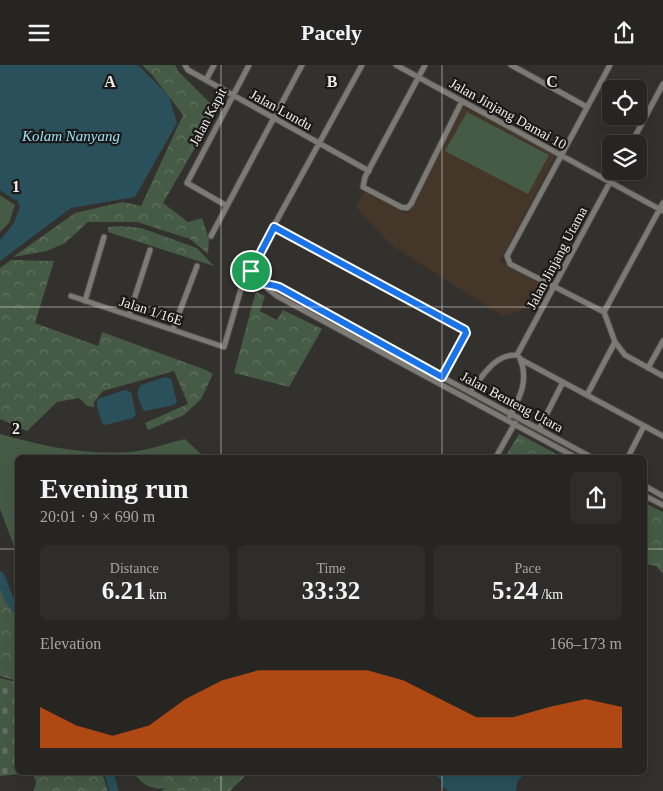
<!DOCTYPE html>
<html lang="en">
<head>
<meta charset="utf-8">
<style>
	:root { --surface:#262522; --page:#2e2d2a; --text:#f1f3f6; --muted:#a4a5a5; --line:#424240; --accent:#ea580c }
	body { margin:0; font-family:"Times New Roman",serif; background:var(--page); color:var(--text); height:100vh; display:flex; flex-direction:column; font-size:19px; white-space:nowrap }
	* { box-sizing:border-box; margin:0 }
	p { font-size:16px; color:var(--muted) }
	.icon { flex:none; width:28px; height:28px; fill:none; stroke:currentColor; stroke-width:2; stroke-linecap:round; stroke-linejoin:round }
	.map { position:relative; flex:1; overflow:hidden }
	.side { position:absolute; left:15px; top:390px; width:632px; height:320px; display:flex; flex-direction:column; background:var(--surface); border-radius:8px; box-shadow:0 5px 20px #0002,0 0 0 1px var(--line) }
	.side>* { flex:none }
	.fabs { position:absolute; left:602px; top:15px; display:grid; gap:10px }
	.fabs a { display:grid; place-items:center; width:45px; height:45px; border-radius:8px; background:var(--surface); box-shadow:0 5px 20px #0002,0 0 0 1px var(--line); font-size:25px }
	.pin { position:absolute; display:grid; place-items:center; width:42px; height:42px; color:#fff; margin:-21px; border:2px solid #fff; border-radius:50%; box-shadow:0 1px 5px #0007 }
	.round { display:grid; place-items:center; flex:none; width:52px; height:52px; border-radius:8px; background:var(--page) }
	.summary { display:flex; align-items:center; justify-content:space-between; height:85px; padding:0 25px }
	h1 { font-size:28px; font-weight:800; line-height:38px }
	.figures { display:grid; grid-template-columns:repeat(3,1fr); gap:8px; height:85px; padding:5px 25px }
	.figures div { display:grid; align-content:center; border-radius:8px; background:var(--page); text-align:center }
	.figures b { font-size:25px; font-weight:800 }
	.figures small { font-size:14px; font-weight:400 }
	.figures p { font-size:14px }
	.chart { height:140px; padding:10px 25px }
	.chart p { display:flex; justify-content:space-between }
	.chart svg { width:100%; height:90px; margin-top:5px; fill:var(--accent); opacity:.7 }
	header { display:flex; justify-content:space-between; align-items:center; height:65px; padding:0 25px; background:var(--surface); font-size:22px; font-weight:800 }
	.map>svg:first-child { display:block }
</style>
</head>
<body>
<header><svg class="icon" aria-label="menu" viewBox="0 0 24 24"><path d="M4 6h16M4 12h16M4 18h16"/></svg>Pacely<svg class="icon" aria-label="share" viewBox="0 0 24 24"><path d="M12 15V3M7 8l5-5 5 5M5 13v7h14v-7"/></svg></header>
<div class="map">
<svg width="663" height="726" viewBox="0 0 663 726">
	<defs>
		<pattern id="forest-crowns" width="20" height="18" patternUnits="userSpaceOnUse" patternTransform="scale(1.25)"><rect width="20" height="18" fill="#465b45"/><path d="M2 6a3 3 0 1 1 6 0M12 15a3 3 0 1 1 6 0" fill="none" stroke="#617360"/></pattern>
		<pattern id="cemetery-stones" width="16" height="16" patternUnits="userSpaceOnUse" patternTransform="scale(1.25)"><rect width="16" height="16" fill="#465b45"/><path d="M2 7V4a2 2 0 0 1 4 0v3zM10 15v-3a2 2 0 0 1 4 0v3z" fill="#617360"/></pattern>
	</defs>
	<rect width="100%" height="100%" fill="#33312d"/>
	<path fill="#443628" d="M462,41L556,90L500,196L548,223L537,240L503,251L391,180L356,142L364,127L407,149Z"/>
	<path fill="#465b45" d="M467,47L549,90L528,129L445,86Z
		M0,130L15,140L9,158L0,167Z
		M0,369C42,381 85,390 129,387C147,386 167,378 185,374L204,392H18L17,489L0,444Z
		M134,708H152L167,723C154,726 140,719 134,708Z"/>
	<path fill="url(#forest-crowns)" d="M142,0H175L178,6L217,45L163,138L188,157L202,153L209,174L208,189L190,174L137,157H88L65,178L47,186L13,192L75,148L123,137L141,141L183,50L153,11Z
		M121,161L141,163L197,183L214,201L108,167V162Z
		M11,195L54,196L35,258L98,281L102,267L206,305L213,309L201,334L184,350L148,365L145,358L188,339L174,306L103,326L94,337V342L87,341L79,333L57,337L27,366L0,354V203Z
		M256,226L265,231L260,246L277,255L283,245L322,264L289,322L234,308Z
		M519,369L562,392H505Z
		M645,438L663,447V509L656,501L645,499Z
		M0,520L17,550V616L0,611Z
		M32,708H102L108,726H34L36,716Z
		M152,708H248L230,726H161L166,723Z"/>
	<path fill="url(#cemetery-stones)" d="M0,613L17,617L18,708H29L0,711Z"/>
	<path fill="#29505b" d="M0,0H138L169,31L177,58L135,132L71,143L0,196V175L14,158L20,142L17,135L13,134L0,125Z
		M165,312L171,314L177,337L174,340L145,346L143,345C140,337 134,326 141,320Z
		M125,325L131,327L136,350L133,353L105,360L102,358L97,341V336L100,333Z
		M433,708H524L525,709L518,715L516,726H448L441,721L442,715L433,709Z"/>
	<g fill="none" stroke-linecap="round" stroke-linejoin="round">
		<path stroke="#29505b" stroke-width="9" d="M0,511L9,534L18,546
			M109,708L114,726"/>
		<defs>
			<path id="street" d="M185,0L188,5L369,106
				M396,0L663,146
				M425,0L365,112L363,122L401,142L407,143L411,139L462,36
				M511,0L587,42
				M206,15L214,0
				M631,79L663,19
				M227,141L187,118L249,0
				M274,162L465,265L466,268L441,312
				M211,171L302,0
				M252,211C255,215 258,216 262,219C268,223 271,227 277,231L575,392
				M252,211L251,206L254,197L362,0
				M263,219H271L279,222L332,253L591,392
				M71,231L224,282L241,224L252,211
				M85,236L104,172
				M604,247L510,199L507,191L610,0
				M129,250L150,185
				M173,264L197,201
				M615,277L625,290L663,311
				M517,290L616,106
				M520,294L663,371
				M648,303L663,276
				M470,327C483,311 494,289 517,290
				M587,330L615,277L604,247L663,138
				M510,351C520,332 529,315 520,293
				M539,364L563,317
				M496,392L515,358
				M628,392L644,361
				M645,421L663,431
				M645,431L663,440"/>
		</defs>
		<use href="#street" stroke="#4e4c49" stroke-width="7"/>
		<use href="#street" stroke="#7c7a75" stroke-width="5"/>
	</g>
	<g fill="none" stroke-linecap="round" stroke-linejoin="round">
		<defs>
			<path id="route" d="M274,162L465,265L466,268L442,312L279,222C268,218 253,221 251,206Z"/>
		</defs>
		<use href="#route" stroke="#fff" stroke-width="10"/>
		<use href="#route" stroke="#1a73e8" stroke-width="6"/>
	</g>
	<path fill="none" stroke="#eeecea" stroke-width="1" stroke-opacity="0.55" d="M221,0V392M442,0V392M0,242H663M0,484H18M645,484H663M221,708V726M442,708V726"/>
	<g text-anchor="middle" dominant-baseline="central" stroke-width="4.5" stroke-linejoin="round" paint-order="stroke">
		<g font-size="14" fill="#eeecea" stroke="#1a1917">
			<text transform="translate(281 45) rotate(29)">Jalan Lundu</text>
			<text transform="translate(508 49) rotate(29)">Jalan Jinjang Damai 10</text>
			<text transform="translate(208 52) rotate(-62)">Jalan Kapit</text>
			<text transform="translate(557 193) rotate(-62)">Jalan Jinjang Utama</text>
			<text transform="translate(151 246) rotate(18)">Jalan 1/16E</text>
			<text transform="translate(512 337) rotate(28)">Jalan Benteng Utara</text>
		</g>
		<g font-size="15" font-style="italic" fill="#97e0f5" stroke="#1a1917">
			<text x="71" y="71">Kolam Nanyang</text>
		</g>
	</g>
	<g font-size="16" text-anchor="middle" font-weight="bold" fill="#eeecea" stroke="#1a1917" stroke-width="4.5" stroke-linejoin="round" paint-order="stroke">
		<text x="110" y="22">A</text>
		<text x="332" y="22">B</text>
		<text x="552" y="22">C</text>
		<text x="16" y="127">1</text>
		<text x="16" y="369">2</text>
	</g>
</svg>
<div class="fabs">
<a><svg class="icon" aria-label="locate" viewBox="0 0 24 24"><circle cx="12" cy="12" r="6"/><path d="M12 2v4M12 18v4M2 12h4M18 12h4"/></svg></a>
<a><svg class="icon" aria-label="layers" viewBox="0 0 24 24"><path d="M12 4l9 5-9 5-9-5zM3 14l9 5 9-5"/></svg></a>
</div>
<div class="pin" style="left:251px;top:206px;background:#1e9e55"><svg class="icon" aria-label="arrive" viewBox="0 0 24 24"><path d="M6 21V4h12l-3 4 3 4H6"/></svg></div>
<section class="side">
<div class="summary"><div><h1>Evening run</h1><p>20:01 · 9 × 690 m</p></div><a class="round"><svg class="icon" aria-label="share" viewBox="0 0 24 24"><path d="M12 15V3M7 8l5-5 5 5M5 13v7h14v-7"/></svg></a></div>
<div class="figures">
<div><p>Distance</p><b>6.21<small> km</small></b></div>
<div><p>Time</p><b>33:32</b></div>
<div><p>Pace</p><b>5:24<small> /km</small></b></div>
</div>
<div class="chart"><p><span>Elevation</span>166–173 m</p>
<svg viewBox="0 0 160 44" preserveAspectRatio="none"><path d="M0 44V24L10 33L20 38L30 33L40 20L50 11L60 6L70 6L80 6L90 6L100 11L110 20L120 29L130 29L140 24L150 20L160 24V44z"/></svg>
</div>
</section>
</div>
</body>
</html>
